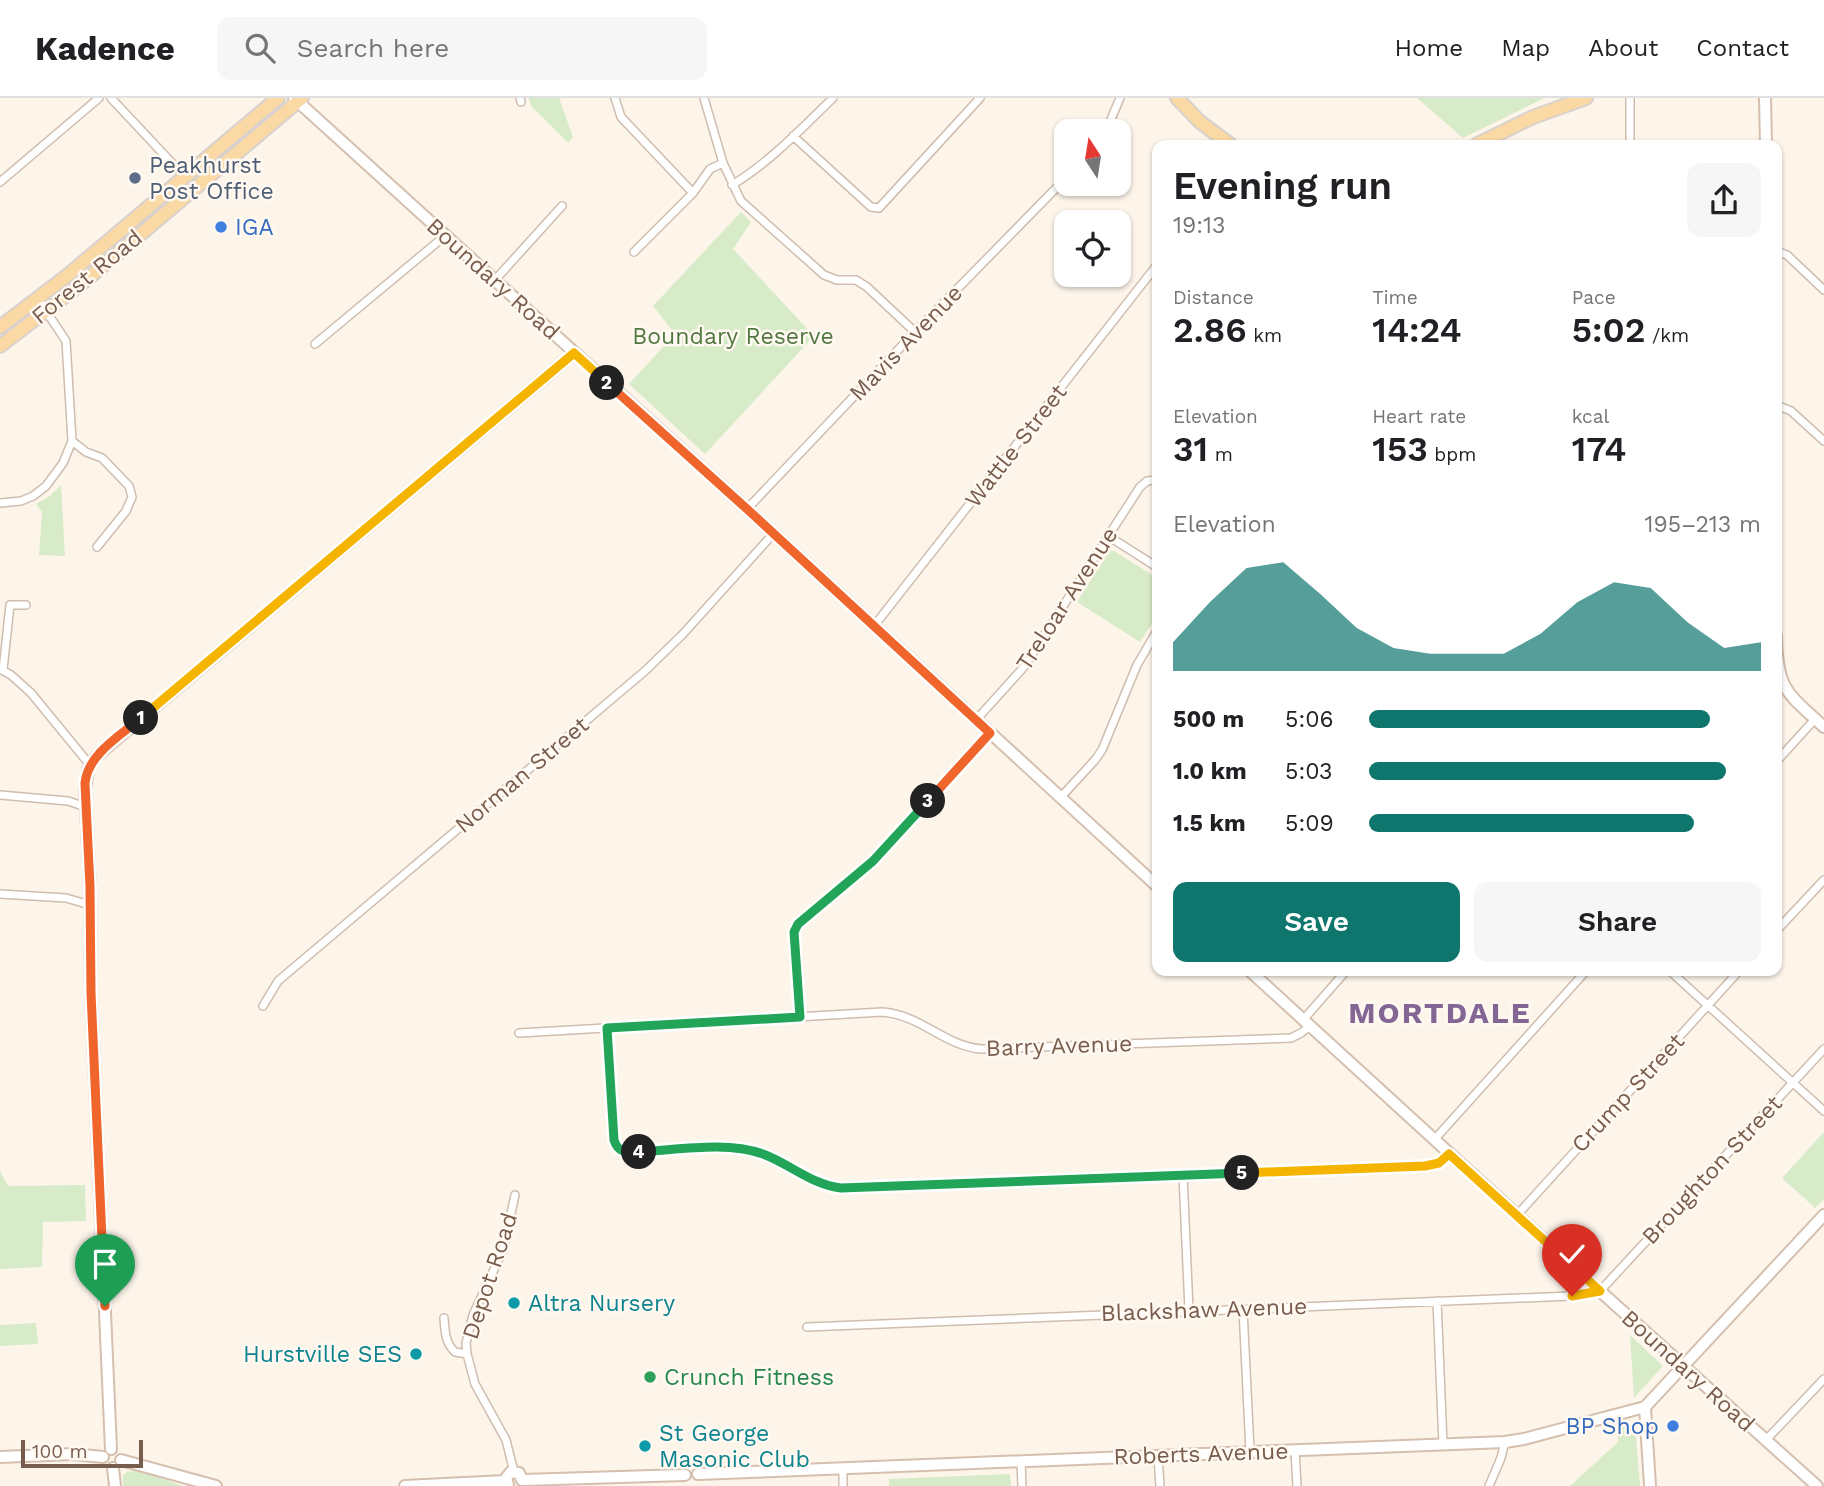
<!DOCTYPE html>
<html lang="en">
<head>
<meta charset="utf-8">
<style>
	:root { --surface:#fff; --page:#f6f6f6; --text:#202124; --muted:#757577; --line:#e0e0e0; --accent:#0f766e }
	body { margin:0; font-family:"Work Sans",sans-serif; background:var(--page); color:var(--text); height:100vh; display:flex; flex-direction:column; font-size:26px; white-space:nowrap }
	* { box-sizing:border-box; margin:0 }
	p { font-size:23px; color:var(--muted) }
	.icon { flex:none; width:38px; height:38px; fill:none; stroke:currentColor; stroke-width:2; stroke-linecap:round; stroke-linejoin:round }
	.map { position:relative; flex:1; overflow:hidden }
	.drawer { position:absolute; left:1152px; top:42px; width:630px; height:836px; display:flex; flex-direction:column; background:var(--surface); border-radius:14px; box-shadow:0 2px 5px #0004 }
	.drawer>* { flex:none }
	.needle { width:46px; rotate:348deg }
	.fabs { position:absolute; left:1054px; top:21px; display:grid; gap:14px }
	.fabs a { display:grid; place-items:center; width:77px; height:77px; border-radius:14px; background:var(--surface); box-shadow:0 2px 5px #0004; font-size:35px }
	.scale { position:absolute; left:21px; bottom:18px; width:122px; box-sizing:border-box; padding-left:7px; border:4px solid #785c4d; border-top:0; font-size:19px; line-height:24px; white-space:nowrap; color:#785c4d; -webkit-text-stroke:5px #fff9f1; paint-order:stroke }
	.pin { position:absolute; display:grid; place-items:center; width:60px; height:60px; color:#fff; margin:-72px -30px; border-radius:50% 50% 50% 0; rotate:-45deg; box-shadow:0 0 7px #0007 }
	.pin .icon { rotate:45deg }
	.km { position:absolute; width:35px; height:35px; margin:-18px; border-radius:50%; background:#222; color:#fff; font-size:19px; line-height:35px; text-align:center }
	.round { display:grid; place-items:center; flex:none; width:74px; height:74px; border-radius:14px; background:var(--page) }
	.summary { display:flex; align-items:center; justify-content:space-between; height:119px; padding:0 21px }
	h1 { font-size:38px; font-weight:600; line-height:52px }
	.stats { display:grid; grid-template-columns:repeat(3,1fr); gap:10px; height:119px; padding:7px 21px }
	.stats div { display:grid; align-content:center }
	.stats b { font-size:35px; font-weight:600 }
	.stats small { font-size:19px; font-weight:400 }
	.stats p { font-size:19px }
	.chart { height:196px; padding:14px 21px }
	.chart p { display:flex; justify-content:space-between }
	.chart svg { width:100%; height:126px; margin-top:7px; fill:var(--accent); opacity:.7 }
	.primary-button { display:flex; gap:14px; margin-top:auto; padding:14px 21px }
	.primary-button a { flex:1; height:80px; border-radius:14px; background:var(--accent); color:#fff; font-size:28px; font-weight:600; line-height:80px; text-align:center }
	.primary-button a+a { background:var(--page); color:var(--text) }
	ul { padding:0 21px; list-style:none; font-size:23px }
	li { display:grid; grid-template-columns:112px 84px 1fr; align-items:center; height:52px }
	li i { height:18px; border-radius:9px; background:var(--accent) }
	header { display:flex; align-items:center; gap:42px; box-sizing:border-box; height:98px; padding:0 35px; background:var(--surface); border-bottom:2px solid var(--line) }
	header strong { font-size:33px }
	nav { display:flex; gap:38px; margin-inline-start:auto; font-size:24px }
	.search { width:490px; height:63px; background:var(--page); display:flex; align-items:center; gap:18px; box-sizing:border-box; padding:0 24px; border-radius:14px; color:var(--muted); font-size:26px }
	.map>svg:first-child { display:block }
</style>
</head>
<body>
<header>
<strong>Kadence</strong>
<div class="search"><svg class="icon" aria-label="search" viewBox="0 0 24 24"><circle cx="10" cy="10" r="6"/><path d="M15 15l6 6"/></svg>Search here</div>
<nav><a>Home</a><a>Map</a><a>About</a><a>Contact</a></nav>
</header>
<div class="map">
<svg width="1824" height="1388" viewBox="0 0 1824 1388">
	<rect width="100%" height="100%" fill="#fdf5ea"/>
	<path fill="#d7ebc8" d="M529,0H559L573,39L568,45L531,8Z
		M1417,0H1544L1463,40Z
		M741,114L751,124L733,151L814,238L705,356L629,286L675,236L653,208Z
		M61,387L65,458L39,457L42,414L36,406L50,398Z
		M1111,453H1114L1157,480V518L1140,544L1077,504L1108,455Z
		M1824,1034V1101L1815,1110L1782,1080Z
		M0,1073L8,1088L85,1087L86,1123L43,1124L42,1169L0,1171Z
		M36,1225L38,1246L0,1248V1227Z
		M1630,1237L1663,1268L1634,1300Z
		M1635,1327L1640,1388H1570L1618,1344L1617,1329Z
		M133,1373L142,1374L183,1388H123V1377L127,1374Z
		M1010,1376L1011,1388H889V1381Z"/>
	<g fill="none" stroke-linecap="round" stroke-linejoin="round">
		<defs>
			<path id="street" d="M111,0L185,79
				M520,0L521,4
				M615,0L621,19L693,95
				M704,0L723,65L741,103L824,177L837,182H856L867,189L915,234
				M1106,33L1120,0
				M793,38L871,109L879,110L980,0
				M1630,47V0
				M0,84L99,0
				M732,87C769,65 803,29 833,0
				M1776,153L1787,157L1824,192
				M634,154L693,95L710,71L723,65
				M495,182L562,108
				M315,246L446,137
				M1776,307L1791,313L1824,343
				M72,343L86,354L102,360L129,388L132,399L126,413L97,449
				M0,405L21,403L33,398L46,388L63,365L72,343L66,243L38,201
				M747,411L915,234L1066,80
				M1108,438L1157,469
				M874,528L1157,167
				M0,571L11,577L31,595L90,667
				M3,572L10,507H26
				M976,622L1023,570L1140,389L1147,383L1157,382
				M1776,664L1815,621
				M0,697L68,703L86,709
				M1061,699L1095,662L1102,652L1137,567L1157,533
				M0,796L66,800L90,807
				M1776,833L1824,782
				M1670,873L1824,1013
				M263,908L278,883L645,573L683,536L773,436
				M800,919L795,834L798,826L873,763L990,635
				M1303,922L1346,873
				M607,930L614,1042L619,1052L629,1055L729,1049C748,1050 767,1056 783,1065C801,1074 815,1085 835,1089L1425,1068L1442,1064L1449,1056
				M519,935L882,914C922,917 942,947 981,951L1291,940L1301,935L1310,928
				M1434,1042L1586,873
				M1183,1077L1189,1212
				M1517,1117L1739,873
				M1437,1203L1443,1346
				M1243,1211L1250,1353
				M444,1220C445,1233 445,1245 455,1254L467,1256
				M807,1229L1571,1198L1600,1193L1824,951
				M1765,1343L1824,1281
				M1295,1352L1297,1388
				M1158,1358L1160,1388
				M1021,1363L1022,1388
				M843,1370V1388
				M514,1374L506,1342L475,1286L467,1256L466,1245L473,1217L503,1152L515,1097
				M1489,1388L1501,1360L1505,1344"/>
			<path id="secondary" d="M294,0L747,411L1157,788
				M1765,0L1766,47
				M1776,538C1777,592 1787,595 1824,629
				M1250,873L1600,1193L1817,1388
				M1645,1309L1650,1388
				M111,1351L91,895L90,789L85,690L88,672L96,659L105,651L574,255
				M0,1359L73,1356L103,1359
				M121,1362L216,1388
				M113,1370L115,1388
				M698,1376L1505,1344L1524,1341L1645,1309L1824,1117
				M522,1382L685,1377
				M508,1387L506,1380L511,1374L519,1375L522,1382
				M405,1388L505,1383"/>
			<path id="primary" d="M1177,0L1200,24L1231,47
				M1476,47L1533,19L1586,0
				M0,229L68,177L278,0
				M0,248L85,183L302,0"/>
		</defs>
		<use href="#street" stroke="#cfbdaf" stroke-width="10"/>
		<use href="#secondary" stroke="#d5bfaf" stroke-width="14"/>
		<use href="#primary" stroke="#d9d1cd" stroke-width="16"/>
		<use href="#street" stroke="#fff" stroke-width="7"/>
		<use href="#secondary" stroke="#fff" stroke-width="10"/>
		<use href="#primary" stroke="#fad9a4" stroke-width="12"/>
	</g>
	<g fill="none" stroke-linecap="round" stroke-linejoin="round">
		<defs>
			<path id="split-1" d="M105,1208L91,895L90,789L85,685C88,656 120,638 141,620"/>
			<path id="split-2" d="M141,620L574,255L607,285"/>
			<path id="split-3" d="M607,285L747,411L990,635L928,703"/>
			<path id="split-4" d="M639,1054C627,1055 618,1055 614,1042L607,930L800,919L794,834L798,826L873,763L928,703"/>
			<path id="split-5" d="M639,1054C679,1052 725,1043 763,1056C790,1066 812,1087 841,1090L1242,1075"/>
			<path id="split-6" d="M1242,1075L1425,1068L1439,1065L1449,1056L1600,1193L1572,1198"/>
		</defs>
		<use href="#split-1" stroke="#fff" stroke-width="14"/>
		<use href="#split-2" stroke="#fff" stroke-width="14"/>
		<use href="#split-3" stroke="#fff" stroke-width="14"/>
		<use href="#split-4" stroke="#fff" stroke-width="14"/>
		<use href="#split-5" stroke="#fff" stroke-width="14"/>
		<use href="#split-6" stroke="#fff" stroke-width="14"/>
		<use href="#split-1" stroke="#f0652b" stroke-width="9"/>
		<use href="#split-2" stroke="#f5b400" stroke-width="9"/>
		<use href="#split-3" stroke="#f0652b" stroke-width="9"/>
		<use href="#split-4" stroke="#22a559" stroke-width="9"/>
		<use href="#split-5" stroke="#22a559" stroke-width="9"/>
		<use href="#split-6" stroke="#f5b400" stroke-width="9"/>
	</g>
	<circle fill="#5c6f8a" stroke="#fff9f1" stroke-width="2.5" cx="135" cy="80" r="7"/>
	<g fill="#3f7fe0" stroke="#fff9f1" stroke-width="2.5">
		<circle cx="221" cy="129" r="7"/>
		<circle cx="1673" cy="1328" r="7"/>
	</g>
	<g fill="#0f9aa8" stroke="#fff9f1" stroke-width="2.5">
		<circle cx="514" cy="1205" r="7"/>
		<circle cx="416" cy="1256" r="7"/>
		<circle cx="645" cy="1348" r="7"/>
	</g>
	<circle fill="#2e9e5b" stroke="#fff9f1" stroke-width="2.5" cx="650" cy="1279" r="7"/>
	<g text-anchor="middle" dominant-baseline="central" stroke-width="5" stroke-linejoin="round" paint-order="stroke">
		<g font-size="23" fill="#4e5e75" stroke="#fff9f1" text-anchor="start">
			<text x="149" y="67">Peakhurst<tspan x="149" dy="26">Post Office</tspan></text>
		</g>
		<g font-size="23" fill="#366cbe" stroke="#fff9f1" text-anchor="start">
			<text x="235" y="129">IGA</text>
			<text x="1659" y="1328" text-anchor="end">BP Shop</text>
		</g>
		<g font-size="23" fill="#785c4d" stroke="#fff9f1">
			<text transform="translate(87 179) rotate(-39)">Forest Road</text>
			<text transform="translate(493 181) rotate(42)">Boundary Road</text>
			<text transform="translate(906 245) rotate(-46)">Mavis Avenue</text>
			<text transform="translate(1016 348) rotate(-52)">Wattle Street</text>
			<text transform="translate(1067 501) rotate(-57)">Treloar Avenue</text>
			<text transform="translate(522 677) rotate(-40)">Norman Street</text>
			<text transform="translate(1059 948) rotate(-2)">Barry Avenue</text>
			<text transform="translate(1628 995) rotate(-47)">Crump Street</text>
			<text transform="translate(1712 1072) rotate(-47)">Broughton Street</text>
			<text transform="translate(490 1178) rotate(-72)">Depot Road</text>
			<text transform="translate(1204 1212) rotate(-2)">Blackshaw Avenue</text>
			<text transform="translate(1688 1273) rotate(42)">Boundary Road</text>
			<text transform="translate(1201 1356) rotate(-2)">Roberts Avenue</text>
		</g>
		<g font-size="23" fill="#527841" stroke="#fff9f1">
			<text x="733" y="238">Boundary Reserve</text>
		</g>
		<g font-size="23" fill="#0d838f" stroke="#fff9f1" text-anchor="start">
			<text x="528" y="1205">Altra Nursery</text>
			<text x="402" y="1256" text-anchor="end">Hurstville SES</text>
			<text x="659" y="1335">St George<tspan x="659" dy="26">Masonic Club</tspan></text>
		</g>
		<g font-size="23" fill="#27864d" stroke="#fff9f1" text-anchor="start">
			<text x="664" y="1279">Crunch Fitness</text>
		</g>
		<g font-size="30" font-weight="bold" letter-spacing="2" fill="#836693" stroke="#fff9f1">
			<text x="1440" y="914">MORTDALE</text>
		</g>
	</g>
</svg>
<div class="fabs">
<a><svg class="needle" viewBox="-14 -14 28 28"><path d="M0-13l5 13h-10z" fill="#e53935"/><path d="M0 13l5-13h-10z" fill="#757577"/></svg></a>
<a><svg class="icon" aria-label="locate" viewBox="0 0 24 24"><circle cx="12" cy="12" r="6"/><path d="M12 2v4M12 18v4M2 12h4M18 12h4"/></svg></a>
</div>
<div class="scale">100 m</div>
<div class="pin" style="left:105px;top:1208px;background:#1e9e55"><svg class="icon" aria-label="arrive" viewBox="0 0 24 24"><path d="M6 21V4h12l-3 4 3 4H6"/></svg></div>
<div class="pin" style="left:1572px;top:1198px;background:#d93025"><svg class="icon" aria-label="check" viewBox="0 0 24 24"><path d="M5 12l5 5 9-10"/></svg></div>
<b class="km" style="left:141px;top:620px">1</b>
<b class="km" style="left:607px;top:285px">2</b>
<b class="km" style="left:928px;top:703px">3</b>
<b class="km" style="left:639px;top:1054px">4</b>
<b class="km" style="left:1242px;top:1075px">5</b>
<section class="drawer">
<div class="summary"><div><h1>Evening run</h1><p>19:13</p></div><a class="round"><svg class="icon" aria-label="share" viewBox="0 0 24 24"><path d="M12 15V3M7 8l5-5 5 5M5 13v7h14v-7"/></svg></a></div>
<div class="stats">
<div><p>Distance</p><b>2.86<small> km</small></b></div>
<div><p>Time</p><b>14:24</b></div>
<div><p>Pace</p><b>5:02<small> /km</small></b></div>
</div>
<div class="stats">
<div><p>Elevation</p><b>31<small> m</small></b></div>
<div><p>Heart rate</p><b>153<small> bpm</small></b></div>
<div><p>kcal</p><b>174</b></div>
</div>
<div class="chart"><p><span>Elevation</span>195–213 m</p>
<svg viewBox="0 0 160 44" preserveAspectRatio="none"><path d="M0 44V34L10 20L20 8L30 6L40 17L50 29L60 36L70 38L80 38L90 38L100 31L110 20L120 13L130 15L140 27L150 36L160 34V44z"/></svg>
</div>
<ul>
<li><b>500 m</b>5:06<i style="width:87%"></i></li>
<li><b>1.0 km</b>5:03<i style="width:91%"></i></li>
<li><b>1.5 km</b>5:09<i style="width:83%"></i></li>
</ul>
<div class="primary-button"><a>Save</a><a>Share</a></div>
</section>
</div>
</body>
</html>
